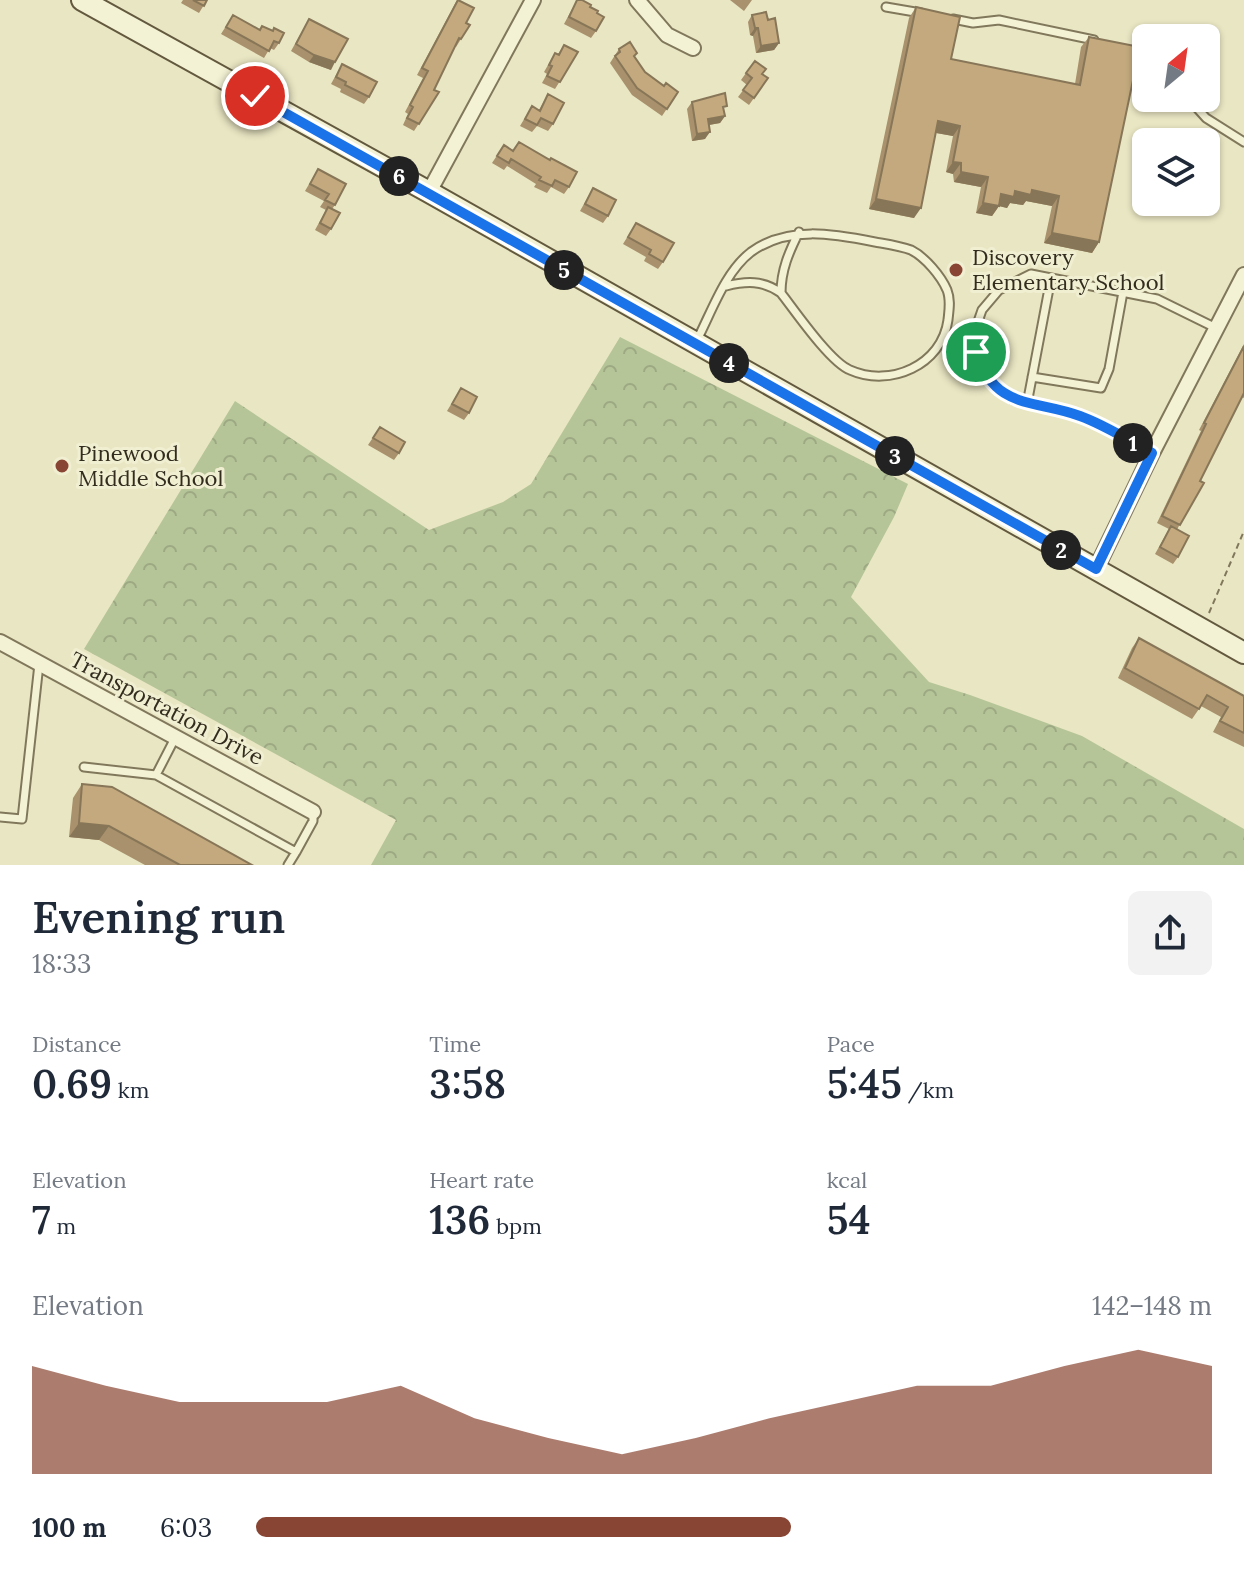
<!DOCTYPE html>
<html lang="en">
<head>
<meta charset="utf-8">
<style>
	:root { --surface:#fff; --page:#f2f2f3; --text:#1f2937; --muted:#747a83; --accent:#894533 }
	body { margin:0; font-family:Lora,serif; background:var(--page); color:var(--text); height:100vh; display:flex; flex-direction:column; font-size:30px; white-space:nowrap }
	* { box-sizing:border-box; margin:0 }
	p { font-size:26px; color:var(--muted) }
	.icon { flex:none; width:44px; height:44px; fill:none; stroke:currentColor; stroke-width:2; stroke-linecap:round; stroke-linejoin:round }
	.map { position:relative; height:865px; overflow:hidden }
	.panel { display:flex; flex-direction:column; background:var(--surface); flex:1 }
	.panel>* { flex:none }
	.needle { width:52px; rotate:29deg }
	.fabs { position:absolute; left:1132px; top:24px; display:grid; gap:16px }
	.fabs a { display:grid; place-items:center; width:88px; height:88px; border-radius:12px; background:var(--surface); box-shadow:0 2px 6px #0004; font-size:40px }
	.pin { position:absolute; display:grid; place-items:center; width:68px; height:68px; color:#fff; margin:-34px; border:4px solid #fff; border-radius:50%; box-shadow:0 2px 8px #0007 }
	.km { position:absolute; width:40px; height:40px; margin:-20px; border-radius:50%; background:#222; color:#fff; font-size:22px; line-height:40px; text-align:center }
	.round { display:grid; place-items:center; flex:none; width:84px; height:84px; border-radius:12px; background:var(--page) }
	.headline { display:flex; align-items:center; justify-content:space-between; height:136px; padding:0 32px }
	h1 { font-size:44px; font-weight:600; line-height:60px }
	.figures { display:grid; grid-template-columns:repeat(3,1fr); gap:12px; height:136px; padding:8px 32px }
	.figures div { display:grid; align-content:center }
	.figures b { font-size:40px; font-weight:600 }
	.figures small { font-size:22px; font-weight:400 }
	.figures p { font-size:22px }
	.chart { height:224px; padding:16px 32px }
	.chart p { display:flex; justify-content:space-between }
	.chart svg { width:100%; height:144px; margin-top:8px; fill:var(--accent); opacity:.7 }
	ul { padding:0 32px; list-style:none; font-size:26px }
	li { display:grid; grid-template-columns:128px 96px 1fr; align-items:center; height:60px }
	li i { height:20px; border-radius:10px; background:var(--accent) }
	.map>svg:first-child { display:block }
</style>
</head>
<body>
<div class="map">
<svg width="1244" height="865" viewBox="0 0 1244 865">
	<defs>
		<pattern id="forest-crowns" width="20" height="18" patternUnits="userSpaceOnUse" patternTransform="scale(2)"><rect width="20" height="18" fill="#b6c598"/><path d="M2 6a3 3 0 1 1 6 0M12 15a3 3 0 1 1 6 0" fill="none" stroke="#9da983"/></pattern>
	</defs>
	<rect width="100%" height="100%" fill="#e9e6c3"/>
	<path fill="url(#forest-crowns)" d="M620,337L908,484L894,517L851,597L929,682L970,695L1082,736L1244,829V865H371L396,820L84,649L235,401L429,530L503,502L531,484Z"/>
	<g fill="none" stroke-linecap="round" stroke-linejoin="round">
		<defs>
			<path id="service" d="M886,7L921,13
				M953,19L973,23L999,20L1094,40
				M1188,98L1206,118L1244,142
				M781,293C781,270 789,252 799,232
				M697,340C712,311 725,272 751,252C788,225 834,234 875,242C886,244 900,246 911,250C925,257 941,276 947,290C951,300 949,310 948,320C942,365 890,388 850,370C830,362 795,311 781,293C763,280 746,281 726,286
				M1032,377L1101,388L1109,369L1123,292
				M1027,404L1051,278
				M1152,453L1081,416L1013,400L1001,391L979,363L976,352L973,336L982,310L999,290L1031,274L1157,299L1216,328
				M84,767L156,775L175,738
				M156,775L296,852L288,865
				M0,817L22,819L39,664
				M296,852L313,821V812"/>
			<path id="minor" d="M637,0L667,35L693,48
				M429,192L533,0
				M1096,569L1152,453L1244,275
				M0,642L313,812"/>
			<path id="secondary" d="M82,0L429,192L1244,653"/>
		</defs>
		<use href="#service" stroke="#81785c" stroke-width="11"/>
		<use href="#minor" stroke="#81785c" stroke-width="18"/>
		<use href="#secondary" stroke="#63593f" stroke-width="24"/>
		<path stroke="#81785c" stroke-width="2" stroke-dasharray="6 4" stroke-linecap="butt" d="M1209,613L1244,531"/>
		<use href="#service" stroke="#f4f2d5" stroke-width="7"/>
		<use href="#minor" stroke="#f4f2d5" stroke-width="14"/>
		<use href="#secondary" stroke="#f4f2d5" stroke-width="20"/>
	</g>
	<path fill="#a8916c" d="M183,0H207L199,13L181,3Z
		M457,0L466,23L461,39L456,47L455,46L434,90L439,92L414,131L403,125L408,114L405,112L423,78L417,75Z
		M577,0L590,7L597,13L596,31L591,38L564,24Z
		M730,0H752L744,11Z
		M916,7L951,59L1075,84L1081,47L1089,37L1099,242L1092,253L1044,243L1052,206L1026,201L1023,205L1010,203L1007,208L999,206L992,216L976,213L981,187L954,182L953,174L946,172L953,136L936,133L914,218L869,209L909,18Z
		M233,15L279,43L274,50L270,48L264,58L221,34Z
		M752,15L768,20L779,43L774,50L756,53L753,36L750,35L748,22Z
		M309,19L331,70L309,62L291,51Z
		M564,45L578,52L555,89L542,83L547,74L544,72L555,53L558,54Z
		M619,49L635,57L645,72L664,86L678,92L662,116L632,95L610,63Z
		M342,64L369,97L364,104L340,92L341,89L331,84Z
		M746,73L762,74L768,78L749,105L738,97L747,85L741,80Z
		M548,94L553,124L548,131L537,126L532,132L520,126L532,106L539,110Z
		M692,102L724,111L725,116L720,123L709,125L705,139L692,141L687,109Z
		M519,142L569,187L564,194L551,187L547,193L534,187L536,184L507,166L504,170L492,163L504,145L513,150Z
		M318,169L335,205L332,209L331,229L326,236L315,230L326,210L320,207L324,201L305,191Z
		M593,188L608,216L603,223L580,211Z
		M636,223L663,262L658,269L644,261L646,257L623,244Z
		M1244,344V398L1242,397L1200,481L1177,530L1178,557L1173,564L1155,554L1169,529L1157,523L1201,431L1199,430Z
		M461,388L469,413L464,420L447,411Z
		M380,427L399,453L394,460L368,445Z
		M1139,638L1244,696V747L1213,732L1221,717L1201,706L1192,719L1118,678L1132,648Z
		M82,784L252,865H145L99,840L69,837L73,798Z"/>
	<path fill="#887658" d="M755,28H758L753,36L750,35Z
		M779,43L774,50L756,53L761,46Z
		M314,55L335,62L331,70L309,62Z
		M725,116L720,123L703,126L708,119Z
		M938,121L960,126L953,136L931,132Z
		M710,132L705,139L692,141L697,134Z
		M953,162L961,163L953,174L946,172Z
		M961,172L988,177L981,187L954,182Z
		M1032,190L1059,196L1052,206L1026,201L1023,205L1010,203L1007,208L999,206L992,216L976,213L983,203L1001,194L1015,191Z
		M876,199L921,208L914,218L869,209Z
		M1052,233L1099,242L1092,253L1044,243Z
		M79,823L109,826L99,840L69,837Z"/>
	<path fill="#c3a97d" stroke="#887658" stroke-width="2" d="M193,0H207L204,6Z
		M458,0L474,8L466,23L470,25L461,39L459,38L434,90L439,92L419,124L407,118L413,107L410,105L428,71L422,68Z
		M577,0H582L591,5L590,7L598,11L597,13L604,17L596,31L569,17Z
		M916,7L960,17L951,59L1080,85L1089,37L1140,47L1099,242L1052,233L1059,196L1032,190L1031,195L1015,191L1014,197L1001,194L999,206L983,203L988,177L961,172V163L953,162L960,126L938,121L921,208L876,199Z
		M766,12L768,20L775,18L779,43L761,46L758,28H755L752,15Z
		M233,15L260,30L262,26L273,31L274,28L284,33L279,43L274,41L269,51L226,27Z
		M309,19L348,39L335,62L314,55L296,44Z
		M630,42L637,53L634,56L645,72L664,86L666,83L678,92L667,109L637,88L615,56L620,52L619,49Z
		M564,45L578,52L560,82L547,76L552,66L549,65L555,53L559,55Z
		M755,61L766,69L762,74L768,78L754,98L743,90L752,78L746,73Z
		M342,64L377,82L369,97L345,85L346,82L336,77Z
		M725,93L727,106L723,107L725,116L708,119L710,132L697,134L692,102Z
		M548,94L564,103L553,124L541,118L537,125L525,119L532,106L540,111Z
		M519,142L550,160L551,158L577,172L569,187L555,180L552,186L539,180L541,177L511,159L509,163L497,156L504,145L513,151Z
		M318,169L346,184L335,205L325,200L329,194L310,184Z
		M593,188L616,200L608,216L585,204Z
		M328,207L340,213L331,229L320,223Z
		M636,223L674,243L663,262L649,254L651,250L628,237Z
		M1244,346V393L1200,481L1204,483L1180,525L1162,516L1206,424L1204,423Z
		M461,388L477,397L469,413L452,404Z
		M380,427L405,442L399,453L373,438Z
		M1171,526L1189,536L1178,557L1160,547Z
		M1139,638L1244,696V733L1220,721L1228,707L1207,695L1199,709L1125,668Z
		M82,784L112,787L252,865H180L109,826L79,823Z"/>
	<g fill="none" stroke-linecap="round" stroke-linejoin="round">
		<defs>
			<path id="route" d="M255,96L1096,569L1152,453C1128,440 1105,425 1080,416C1035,399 995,411 976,352"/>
		</defs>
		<use href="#route" stroke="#fff" stroke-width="16"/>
		<use href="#route" stroke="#1a73e8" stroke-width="10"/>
	</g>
	<g fill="#894533" stroke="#f1efd2" stroke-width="3">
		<circle cx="956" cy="270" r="8"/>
		<circle cx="62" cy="466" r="8"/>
	</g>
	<g text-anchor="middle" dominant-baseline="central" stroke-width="6" stroke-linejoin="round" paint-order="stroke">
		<g font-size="22" fill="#322c1e" stroke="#f1efd2" text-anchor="start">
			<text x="972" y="257">Discovery<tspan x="972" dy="25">Elementary School</tspan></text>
			<text x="78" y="453">Pinewood<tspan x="78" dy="25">Middle School</tspan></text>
		</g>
		<g font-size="22" fill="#322c1e" stroke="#f1efd2">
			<text transform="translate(167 708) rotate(28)">Transportation Drive</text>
		</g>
	</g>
</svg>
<div class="fabs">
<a><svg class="needle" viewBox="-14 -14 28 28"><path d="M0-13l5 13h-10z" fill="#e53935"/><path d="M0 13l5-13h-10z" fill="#747a83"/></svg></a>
<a><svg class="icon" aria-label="layers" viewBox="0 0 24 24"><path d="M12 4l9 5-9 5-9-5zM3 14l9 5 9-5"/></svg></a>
</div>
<div class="pin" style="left:976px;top:352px;background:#1e9e55"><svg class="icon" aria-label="arrive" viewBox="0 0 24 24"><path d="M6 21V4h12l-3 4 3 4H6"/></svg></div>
<div class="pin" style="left:255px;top:96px;background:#d93025"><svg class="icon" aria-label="check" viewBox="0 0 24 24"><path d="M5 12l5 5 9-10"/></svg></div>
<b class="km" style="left:1133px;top:443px">1</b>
<b class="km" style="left:1061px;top:550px">2</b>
<b class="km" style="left:895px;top:456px">3</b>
<b class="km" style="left:729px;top:363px">4</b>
<b class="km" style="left:564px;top:270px">5</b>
<b class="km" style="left:399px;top:176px">6</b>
</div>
<section class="panel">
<div class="headline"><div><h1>Evening run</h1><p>18:33</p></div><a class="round"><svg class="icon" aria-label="share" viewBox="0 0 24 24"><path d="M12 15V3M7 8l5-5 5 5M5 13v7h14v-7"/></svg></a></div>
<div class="figures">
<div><p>Distance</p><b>0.69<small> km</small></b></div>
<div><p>Time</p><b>3:58</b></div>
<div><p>Pace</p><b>5:45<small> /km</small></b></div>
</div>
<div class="figures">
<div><p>Elevation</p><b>7<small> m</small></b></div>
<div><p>Heart rate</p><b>136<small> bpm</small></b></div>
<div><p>kcal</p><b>54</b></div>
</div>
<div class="chart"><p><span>Elevation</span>142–148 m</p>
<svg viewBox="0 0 160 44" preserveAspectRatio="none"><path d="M0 44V11L10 17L20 22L30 22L40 22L50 17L60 27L70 33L80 38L90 33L100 27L110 22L120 17L130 17L140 11L150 6L160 11V44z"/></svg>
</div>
<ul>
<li><b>100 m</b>6:03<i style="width:56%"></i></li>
</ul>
</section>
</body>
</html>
